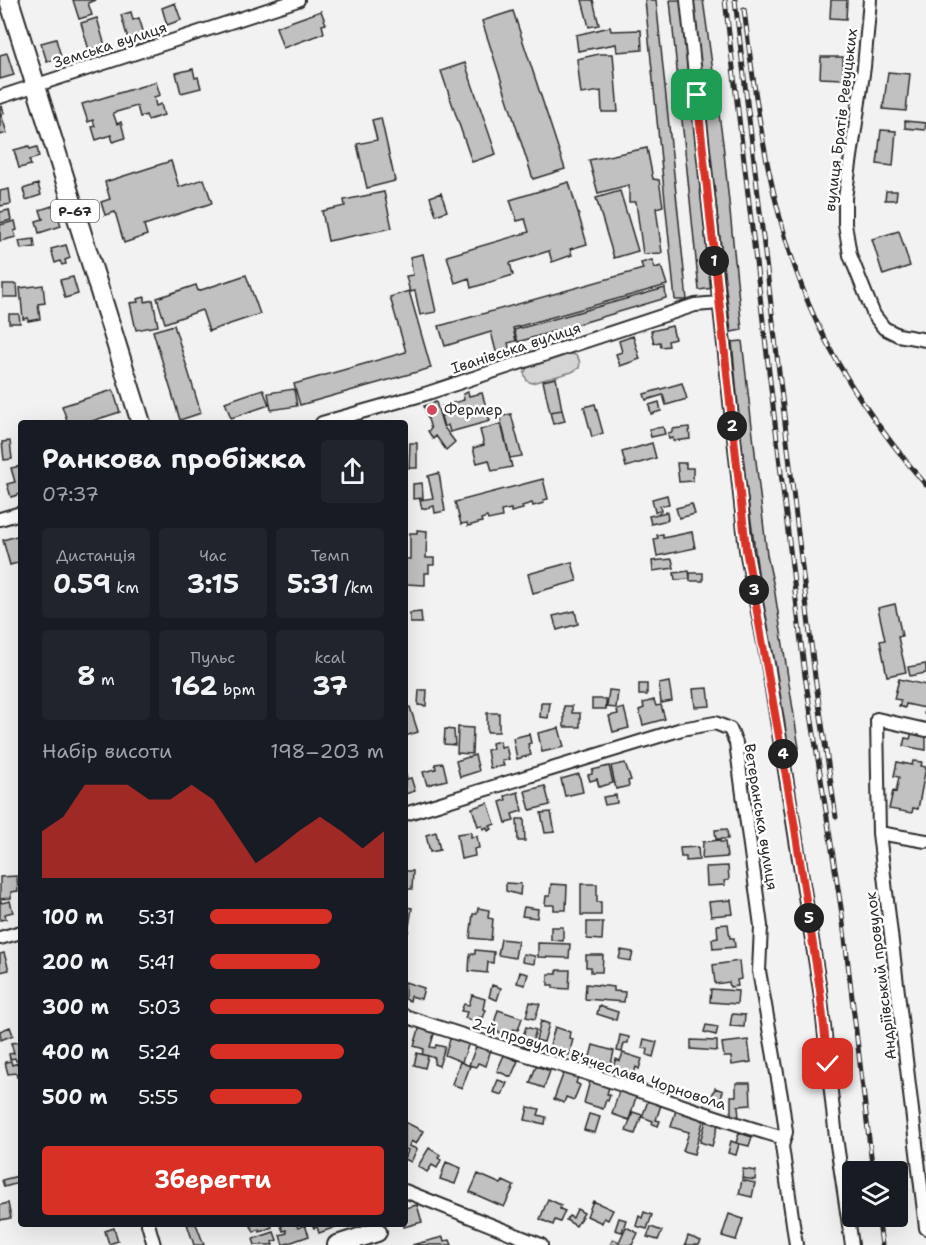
<!DOCTYPE html>
<html lang="uk">
<head>
<meta charset="utf-8">
<style>
	:root { --surface:#171b24; --page:#20242c; --text:#f1f3f6; --muted:#9ea1a6; --accent:#d93025 }
	body { margin:0; font-family:"Shantell Sans",sans-serif; background:var(--page); color:var(--text); height:100vh; display:flex; flex-direction:column; font-size:22px; white-space:nowrap }
	* { box-sizing:border-box; margin:0 }
	p { font-size:20px; color:var(--muted) }
	.icon { flex:none; width:33px; height:33px; fill:none; stroke:currentColor; stroke-width:2; stroke-linecap:round; stroke-linejoin:round }
	.map { position:relative; flex:1; overflow:hidden }
	.drawer { position:absolute; left:18px; top:420px; width:390px; height:807px; display:flex; flex-direction:column; background:var(--surface); border-radius:6px; box-shadow:0 6px 24px #0002 }
	.drawer>* { flex:none }
	.controls { position:absolute; left:842px; top:1161px; display:grid; gap:12px }
	.controls a { display:grid; place-items:center; width:66px; height:66px; border-radius:6px; background:var(--surface); box-shadow:0 6px 24px #0002; font-size:30px }
	.pin { position:absolute; display:grid; place-items:center; width:51px; height:51px; color:#fff; margin:-26px; border-radius:12px; box-shadow:0 3px 9px #0006 }
	.km { position:absolute; width:30px; height:30px; margin:-15px; border-radius:50%; background:#222; color:#fff; font-size:16px; line-height:30px; text-align:center }
	.round { display:grid; place-items:center; flex:none; width:63px; height:63px; border-radius:6px; background:var(--page) }
	.overview { display:flex; align-items:center; justify-content:space-between; height:102px; padding:0 24px }
	h1 { font-size:27px; font-weight:700; line-height:45px }
	.stats { display:grid; grid-template-columns:repeat(3,1fr); gap:9px; height:102px; padding:6px 24px }
	.stats div { display:grid; align-content:center; border-radius:6px; background:var(--page); text-align:center }
	.stats b { font-size:26px; font-weight:700 }
	.stats small { font-size:16px; font-weight:400 }
	.stats p { font-size:16px }
	.chart { height:168px; padding:12px 24px }
	.chart p { display:flex; justify-content:space-between }
	.chart svg { width:100%; height:108px; margin-top:6px; fill:var(--accent); opacity:.7 }
	.primary-button { display:flex; gap:12px; margin-top:auto; padding:12px 24px }
	.primary-button a { flex:1; height:69px; border-radius:6px; background:var(--accent); color:#fff; font-size:24px; font-weight:700; line-height:69px; text-align:center }
	ul { padding:0 24px; list-style:none; font-size:20px }
	li { display:grid; grid-template-columns:96px 72px 1fr; align-items:center; height:45px }
	li i { height:15px; border-radius:8px; background:var(--accent) }
	.map>svg:first-child { display:block }
</style>
</head>
<body>
<div class="map">
<svg width="926" height="1245" viewBox="0 0 926 1245">
	<rect width="100%" height="100%" fill="#f2f2f2"/>
	<filter id="ink" filterUnits="userSpaceOnUse"><feTurbulence type="fractalNoise" baseFrequency=".0167" numOctaves="2"/><feDisplacementMap in="SourceGraphic" scale="12" xChannelSelector="R" yChannelSelector="G"/><feConvolveMatrix kernelMatrix="1 2 1 2 8 2 1 2 1" color-interpolation-filters="sRGB"/></filter>
	<g filter="url(#ink)">
		<path fill="#d5d5d5" stroke="#808080" stroke-width="1.5" d="M570,354C578,354 581,360 579,368L572,372L532,383L527,381L524,373L527,368Z"/>
		<path fill="#c1c1c1" stroke="#2b2b2b" stroke-width="1.5" d="M73,0H96L88,3L92,15L79,19Z
			M582,0H593L599,25L589,27Z
			M645,0H656L687,300H675Z
			M670,0H682L713,288L699,290Z
			M692,0H703L723,143L742,330L731,332Z
			M831,0H847L846,19L830,18Z
			M175,3L181,20L167,25L162,8Z
			M321,11L326,24L322,25L324,33L283,48L276,27Z
			M513,11L565,169L533,179L482,21Z
			M131,12L133,20L139,18L144,34L128,39L121,15Z
			M97,18L105,46L89,50L81,23Z
			M610,27L611,31L641,30L642,50L617,52L616,44L578,51L576,35Z
			M56,39L61,57L47,62L41,43Z
			M7,53L14,75L0,79V55Z
			M599,54H613L618,112H602L601,91L581,94L577,59Z
			M821,57H843V79L820,78Z
			M465,63L496,154L472,162L441,71Z
			M193,69L195,78L198,77L201,88L181,93L176,73Z
			M888,72L910,74L906,111L883,109Z
			M156,82L160,95L154,97L156,106L161,104L164,115L148,120L146,115L140,117L137,106L113,113L117,124L121,122L125,138L113,142L111,135L96,140L92,127L95,126L93,120L88,122L82,104Z
			M2,106L4,113L1,114L7,133L0,135V107Z
			M381,118L395,181L367,188L357,144L377,140L372,120Z
			M905,121L926,123L925,130L905,128Z
			M881,130L896,131L893,166L877,164Z
			M29,146L30,149L37,147L39,157L29,160L31,165L19,168L14,150Z
			M647,148L653,179L659,180L663,206L656,208L662,253L643,254L636,202H629V185L598,193L589,160Z
			M171,161L179,187L204,179L212,203L144,225L147,235L124,243L115,212L105,215L101,202L110,199L105,182Z
			M569,182L587,244L570,249L572,255L552,262L549,251L510,263L513,275L471,288L469,278L455,283L447,256L529,232L525,219L517,221L510,200Z
			M38,184L41,195L26,200L23,189Z
			M9,189L11,204L0,206V191Z
			M620,191L638,251L614,258L596,198Z
			M886,191H897L896,200H885Z
			M384,192L392,228L328,241L322,211L345,206L344,200Z
			M441,193L447,211L436,215L430,197Z
			M55,205L61,226L39,233L36,221L43,219L40,210Z
			M9,210L11,220L0,223V212Z
			M15,221L17,230L14,231L16,237L0,241V225Z
			M899,231L910,266L883,275L872,239Z
			M34,239L35,247L21,249L19,241Z
			M66,245L70,258L65,260L66,264L62,265L60,261L55,263L51,249Z
			M423,254L436,312L420,315L415,291L410,292L406,276L413,275L410,257Z
			M652,260L655,268L661,266L667,285L513,328L516,341L508,343L512,359L499,363L491,332L445,346L439,326L643,269L641,263Z
			M246,275L260,314L209,331L202,310L165,323L157,298L196,285L198,291Z
			M73,277L78,294L65,298L60,280Z
			M3,284H17L18,297H3Z
			M43,285L45,303L38,304L40,319L28,321V318L23,319L20,288Z
			M665,288L666,298L518,342L514,330Z
			M409,291L431,368L300,405L294,384L406,352L390,297Z
			M145,297V302L153,300L158,326L136,330L130,303L138,302L137,299Z
			M9,314H19L20,323H9Z
			M174,325L201,413L180,420L153,331Z
			M672,326L675,339L668,341L669,346L661,347L660,342L654,343L651,331Z
			M633,336L640,359L620,366L616,354L622,352L619,341Z
			M742,341L767,555L774,587L799,748L787,749L758,572L745,479L732,342Z
			M556,378L562,410L550,412L543,381Z
			M682,383L687,399L666,405L663,395L646,400L644,394Z
			M263,389L269,405L231,418L225,402Z
			M294,389L297,406L271,410L268,393Z
			M113,390L120,412L86,423H68L62,406Z
			M468,392L469,396L482,393L490,421L450,432L448,425L444,427L441,416L445,414L442,406L464,400L463,394Z
			M436,402L443,426L455,442L446,450L436,436L433,439L428,431L431,429L424,406Z
			M659,402L661,411L651,414L649,405Z
			M595,404L603,433L592,437L584,407Z
			M562,410L565,421L553,424L550,412Z
			M511,414L522,456L510,458L500,417Z
			M501,424L512,467L492,471L489,460L477,463L473,448L484,445L480,430Z
			M663,427L665,434L651,437L649,429Z
			M689,427L690,439L673,441V438L669,439L668,433L672,432V429Z
			M10,441L12,459L4,460L2,442Z
			M410,443H417V468H409Z
			M652,443L656,458L626,467L622,452Z
			M677,463H686V468H693V481L679,482Z
			M21,466V494L11,497L7,484L15,482L11,468Z
			M439,473L445,511L435,513L434,506L422,509L420,500L433,498L428,476Z
			M543,479L548,499L543,500L544,503L533,506L532,503L522,506L523,509L511,512V509L501,511L502,517L488,520L487,517L481,519L482,522L468,526L467,523L461,524L455,502Z
			M422,483L423,498L413,499V484Z
			M667,495L669,504L660,506L661,511L655,512L652,499Z
			M692,504L695,514L679,518L676,508Z
			M667,512L668,520L651,524L649,516Z
			M417,530L427,531L426,558H434V565H429V573H425V585L405,584V559H410V533H417Z
			M692,532L695,548L657,556L654,539L658,538L657,535L663,534V538Z
			M20,535L21,562L10,565L3,540Z
			M672,559L674,568L653,571L652,561Z
			M572,562L577,581L533,593L528,574Z
			M689,571L690,579L675,580L674,573Z
			M690,573H703V581H690Z
			M895,604L902,636L898,637L906,672L887,676L880,641L885,640L878,608Z
			M575,611L578,624L557,630L553,616Z
			M421,612L422,623H410V613Z
			M926,664V673L910,676L908,667Z
			M899,679L926,685V715L924,714L925,708L906,704L905,708L899,706L901,700L894,699Z
			M669,682L672,701L661,703L659,684Z
			M639,684H647V695H639Z
			M708,688L710,706L695,707L693,689Z
			M419,690H427L426,706L418,705Z
			M609,690L618,691L616,708L607,707Z
			M592,699H606V709H592Z
			M654,700L656,706L661,705L665,719L643,725L639,710L644,708L643,703Z
			M541,703H550L548,718L540,717Z
			M564,706H572V713H580V727H564Z
			M410,707L418,732L405,736V708Z
			M624,708L629,728L613,732L609,716L618,714L617,710Z
			M487,713H499V732H487Z
			M458,727L473,728L472,754L457,753Z
			M559,728L564,747L542,752L538,733Z
			M445,729L454,730L455,745L444,744Z
			M912,732L926,735V750L903,746L905,738L910,739Z
			M529,734L531,743L528,744L531,755L517,759L513,738Z
			M500,741L501,747L506,746L509,759L502,760L504,766L490,768L487,750L493,749L492,743Z
			M475,755L479,771L460,777L456,761Z
			M913,761L922,762L921,766L926,767L918,809L913,808L912,813L889,809L893,791L896,792L899,777L894,776L897,762L912,765Z
			M443,763L447,780L427,785L423,772L436,769L435,764Z
			M625,763L631,780L628,781L629,786L616,789L611,766Z
			M609,766L613,783L599,787L597,779L590,781L588,775L592,774V770Z
			M405,772L407,779L411,778L415,791L405,794Z
			M579,774L583,792L565,796L561,779Z
			M545,786L550,805L530,810L525,791Z
			M518,792L522,811L512,814L514,821L506,823L500,802L506,800L505,796Z
			M616,795L617,803L605,805L603,797Z
			M488,803L495,824L490,826L492,829L488,831L487,827L483,829L482,825L478,826L472,808Z
			M551,812L555,832L545,833L541,813Z
			M517,819H524L525,841H518Z
			M727,829L728,839H716L715,830Z
			M436,832L440,850L430,852L426,835Z
			M471,832V837L477,836L479,848L474,849L475,856L461,859L457,834Z
			M720,840V842H725L727,857L702,859L703,842Z
			M698,847L699,860L686,861V857H681L680,848Z
			M728,866L729,880L724,881L725,885L707,886L706,867Z
			M405,871H413L412,889H405Z
			M17,876L18,891L11,892V898L0,899V877Z
			M506,883L521,884L520,895L506,891Z
			M551,884L567,885L566,910H554V905H545L546,896H550Z
			M581,884H597V902H601V915H581Z
			M0,900L2,903L10,901L13,912L5,914L6,919L0,920Z
			M731,900L733,914L711,916L709,902Z
			M405,907L412,908L408,933H405Z
			M524,907L538,909L537,918L522,916Z
			M478,908L489,910L488,918L493,919L491,940L470,938L473,914H477Z
			M587,922H603L602,940L587,939Z
			M728,924L730,938H734L735,947L713,949L712,939L718,938L717,925Z
			M551,927H563V941L551,940Z
			M501,939L518,941L515,958L498,955Z
			M538,943L570,944L569,958L538,957Z
			M475,950L494,952L493,963L488,962L487,973L469,971L470,954H475Z
			M621,950L633,952L631,961L619,959Z
			M4,953L9,970L0,972V954Z
			M523,954L535,956L534,964L522,962Z
			M586,955H603L602,972H591V967H586Z
			M739,961L741,979L737,980L738,986L730,987L729,982L715,984L713,965Z
			M557,970H570L569,989L553,988V985H548V974H557Z
			M520,972L528,974L525,985L517,983Z
			M405,982L424,988L421,999L411,996L410,1001L405,999Z
			M586,984L614,987V991L625,992L624,1002L585,999Z
			M492,985L501,988L497,1000L489,997Z
			M711,989L738,991L737,1004L710,1002Z
			M472,995L485,999L483,1009L486,1010L483,1018L479,1017L478,1022L465,1018L467,1012L461,1011L464,1004L469,1005Z
			M530,1002L540,1004L535,1019L526,1017Z
			M599,1006L618,1012L616,1020L597,1014Z
			M498,1010L522,1018L518,1030L513,1029L511,1036L492,1030Z
			M732,1014L745,1015L744,1027L730,1026Z
			M541,1021L549,1024L544,1042L536,1040Z
			M706,1025L718,1027L716,1035L704,1032Z
			M420,1026L435,1031L430,1047L435,1048L436,1045L445,1047L439,1066L434,1064L435,1058L422,1054L424,1049L414,1046Z
			M10,1027L13,1035L1,1040L0,1031Z
			M526,1027L536,1030L532,1043L522,1039Z
			M555,1027L570,1032L569,1038L573,1039L569,1055L563,1054L562,1057L556,1056L558,1052L553,1050L554,1046L550,1045Z
			M620,1035L629,1037L628,1043H624L622,1052L617,1051Z
			M451,1036L469,1043L462,1062L445,1055Z
			M644,1039L657,1042L653,1057L647,1055L648,1049L642,1048Z
			M691,1040L717,1041V1051L691,1049Z
			M748,1040L751,1062L732,1065L731,1057H724L722,1043Z
			M18,1042L19,1047H21V1060L16,1061L15,1058L10,1059L9,1054L14,1053L11,1043Z
			M477,1044L491,1049L486,1066L478,1063L476,1067L469,1065Z
			M593,1045L614,1051L611,1064L602,1061L600,1065L591,1062L590,1066L584,1065L586,1055L590,1057Z
			M417,1053L428,1056L425,1068L414,1065Z
			M623,1053L642,1059L639,1069L636,1067L633,1076L612,1069L616,1059L620,1061Z
			M504,1055L518,1061L511,1077L497,1071Z
			M11,1061L12,1065L18,1063L19,1068H21V1076L17,1077L16,1073L8,1074L5,1062Z
			M460,1062L470,1066L462,1088L452,1084Z
			M536,1066L550,1071L544,1088L530,1083Z
			M564,1072L578,1077L576,1083L580,1085L574,1100L566,1097L564,1103L554,1099Z
			M498,1080L507,1083L502,1095L493,1092Z
			M590,1081L609,1087L607,1094L610,1095L608,1101L606,1100L603,1109L584,1103Z
			M736,1083H750L751,1105L738,1106L739,1118L731,1119V1096H736Z
			M715,1088L723,1091L721,1097L726,1098L724,1106L710,1101Z
			M619,1091L636,1097L629,1120L612,1114Z
			M648,1101L661,1105L656,1120L660,1121L658,1126L652,1124L653,1121L642,1117Z
			M528,1107L540,1109L538,1115L546,1117L545,1124L525,1120Z
			M676,1110L704,1118L694,1154L683,1151L689,1132L671,1127Z
			M633,1112L642,1115L635,1134L626,1131Z
			M589,1114L600,1117L595,1133L584,1130Z
			M706,1121L718,1125L712,1146L700,1142Z
			M405,1122L423,1131L416,1144L411,1141L409,1146L417,1149L411,1162L405,1159L408,1150L405,1149Z
			M739,1133L752,1137L749,1146L736,1143Z
			M731,1141L739,1144L736,1155L728,1153Z
			M429,1148L440,1155L438,1158L441,1160L437,1168L432,1165L427,1172L418,1166Z
			M446,1162L461,1168L455,1184L440,1179Z
			M743,1169L756,1171L755,1180L742,1178Z
			M478,1174L501,1184L503,1181L514,1186L504,1207L470,1192Z
			M18,1176L19,1183L4,1187L2,1180Z
			M742,1180L755,1183L752,1197L739,1194Z
			M548,1199L561,1205L560,1209L565,1211L560,1222L555,1220L553,1225L540,1219Z
			M593,1201L613,1210L608,1220L604,1218L602,1223L587,1216Z
			M8,1203L11,1218L0,1220V1205Z
			M417,1205L422,1222L404,1227L405,1208Z
			M577,1209L584,1213L576,1226L566,1220L569,1216L573,1218Z
			M644,1212L652,1215L647,1229L636,1226L639,1216L642,1218Z
			M729,1214L743,1219L736,1240L722,1236Z
			M619,1218L626,1220L622,1232L615,1230Z
			M187,1224H196L204,1245H194Z
			M250,1224H271L272,1227L260,1232L259,1229L254,1232Z
			M286,1224H296L298,1228L305,1225L309,1236L283,1245L280,1235L287,1233L286,1230L283,1231L281,1226Z
			M312,1224H337L338,1226L319,1233L317,1227L314,1228Z
			M626,1227L638,1233L632,1245H610L613,1239L619,1242Z
			M651,1227L662,1231L658,1240L647,1237Z
			M114,1228L118,1241L109,1244L105,1231Z
			M274,1232L277,1240L272,1242L273,1245H255L253,1239Z
			M688,1236L701,1241L699,1245H685Z
			M443,1237L444,1241L450,1240L452,1245H412Z"/>
		<g fill="none" stroke-linecap="round" stroke-linejoin="round">
			<defs>
				<path id="minor" d="M687,0L746,550L768,664L820,990L836,1138L852,1245
					M870,0L864,67L845,198V224L850,255L874,315L884,328L898,335L926,340
					M0,97L298,0
					M322,423L425,394L695,305L719,303
					M0,519L21,513
					M926,730L877,719L879,833L926,1228
					M405,814L682,729L715,723L730,729L736,743L761,926L759,971L782,1102L786,1132L782,1146L796,1245
					M879,833L926,841
					M0,938L21,932
					M405,1016C470,1039 536,1057 601,1078C662,1098 722,1121 784,1138
					M405,1191L541,1245
					M148,1224L154,1245"/>
				<path id="primary" d="M9,0L141,423
					M337,1245L377,1232"/>
			</defs>
			<use href="#minor" stroke="#2b2b2b" stroke-width="16"/>
			<use href="#primary" stroke="#2b2b2b" stroke-width="22"/>
			<use href="#minor" stroke="#fff" stroke-width="12"/>
			<use href="#primary" stroke="#fff" stroke-width="18"/>
			<defs>
				<path id="rail" d="M725,0L805,676L842,914L873,1172
					M735,0L815,677L836,817
					M744,9C757,115 772,225 817,323C845,382 883,435 926,485
					M878,1216L882,1245"/>
			</defs>
			<use href="#rail" stroke="#2b2b2b" stroke-width="5"/>
			<use href="#rail" stroke="#fff" stroke-width="3" stroke-dasharray="9" stroke-linecap="butt"/>
		</g>
	</g>
	<g fill="none" stroke-linecap="round" stroke-linejoin="round" filter="url(#ink)">
		<defs>
			<path id="route" d="M697,95L746,549L793,816L820,990L828,1064"/>
		</defs>
		<use href="#route" stroke="#fff" stroke-width="12"/>
		<use href="#route" stroke="#d93025" stroke-width="8"/>
	</g>
	<circle fill="#d1495b" stroke="#fff" stroke-width="2" cx="432" cy="410" r="6"/>
	<g text-anchor="middle" dominant-baseline="central" stroke-width="5" stroke-linejoin="round" paint-order="stroke">
		<rect fill="#fff" stroke="#6b6b6b" stroke-width="1.5" x="51" y="200" width="48" height="22" rx="4.5"/>
		<g font-size="14" font-weight="bold" fill="#2b2b2b">
			<text x="75" y="211">Р-67</text>
		</g>
		<g font-size="15" fill="#2b2b2b" stroke="#fff">
			<text transform="translate(110 45) rotate(-18)">Земська вулиця</text>
			<text transform="translate(841 120) rotate(-83)">вулиця Братів Ревуцьких</text>
			<text transform="translate(516 348) rotate(-18)">Іванівська вулиця</text>
			<text transform="translate(761 817) rotate(81)">Ветеранська вулиця</text>
			<text transform="translate(881 976) rotate(-97)">Андріївський провулок</text>
			<text transform="translate(599 1064) rotate(18)">2-й провулок В'ячеслава Чорновола</text>
		</g>
		<g font-size="15" fill="#2b2b2b" stroke="#fff" text-anchor="start">
			<text x="444" y="410">Фермер</text>
		</g>
	</g>
</svg>
<div class="controls">
<a><svg class="icon" aria-label="layers" viewBox="0 0 24 24"><path d="M12 4l9 5-9 5-9-5zM3 14l9 5 9-5"/></svg></a>
</div>
<div class="pin" style="left:697px;top:95px;background:#1e9e55"><svg class="icon" aria-label="arrive" viewBox="0 0 24 24"><path d="M6 21V4h12l-3 4 3 4H6"/></svg></div>
<div class="pin" style="left:828px;top:1064px;background:#d93025"><svg class="icon" aria-label="check" viewBox="0 0 24 24"><path d="M5 12l5 5 9-10"/></svg></div>
<b class="km" style="left:714px;top:261px">1</b>
<b class="km" style="left:732px;top:426px">2</b>
<b class="km" style="left:754px;top:590px">3</b>
<b class="km" style="left:783px;top:754px">4</b>
<b class="km" style="left:809px;top:918px">5</b>
<section class="drawer">
<div class="overview"><div><h1>Ранкова пробіжка</h1><p>07:37</p></div><a class="round"><svg class="icon" aria-label="share" viewBox="0 0 24 24"><path d="M12 15V3M7 8l5-5 5 5M5 13v7h14v-7"/></svg></a></div>
<div class="stats">
<div><p>Дистанція</p><b>0.59<small> km</small></b></div>
<div><p>Час</p><b>3:15</b></div>
<div><p>Темп</p><b>5:31<small> /km</small></b></div>
</div>
<div class="stats">
<div><b>8<small> m</small></b></div>
<div><p>Пульс</p><b>162<small> bpm</small></b></div>
<div><p>kcal</p><b>37</b></div>
</div>
<div class="chart"><p><span>Набір висоти</span>198–203 m</p>
<svg viewBox="0 0 160 44" preserveAspectRatio="none"><path d="M0 44V25L10 19L20 6L30 6L40 6L50 12L60 12L70 6L80 12L90 25L100 38L110 32L120 25L130 19L140 25L150 32L160 25V44z"/></svg>
</div>
<ul>
<li><b>100 m</b>5:31<i style="width:70%"></i></li>
<li><b>200 m</b>5:41<i style="width:63%"></i></li>
<li><b>300 m</b>5:03<i style="width:100%"></i></li>
<li><b>400 m</b>5:24<i style="width:77%"></i></li>
<li><b>500 m</b>5:55<i style="width:53%"></i></li>
</ul>
<div class="primary-button"><a>Зберегти</a></div>
</section>
</div>
</body>
</html>
